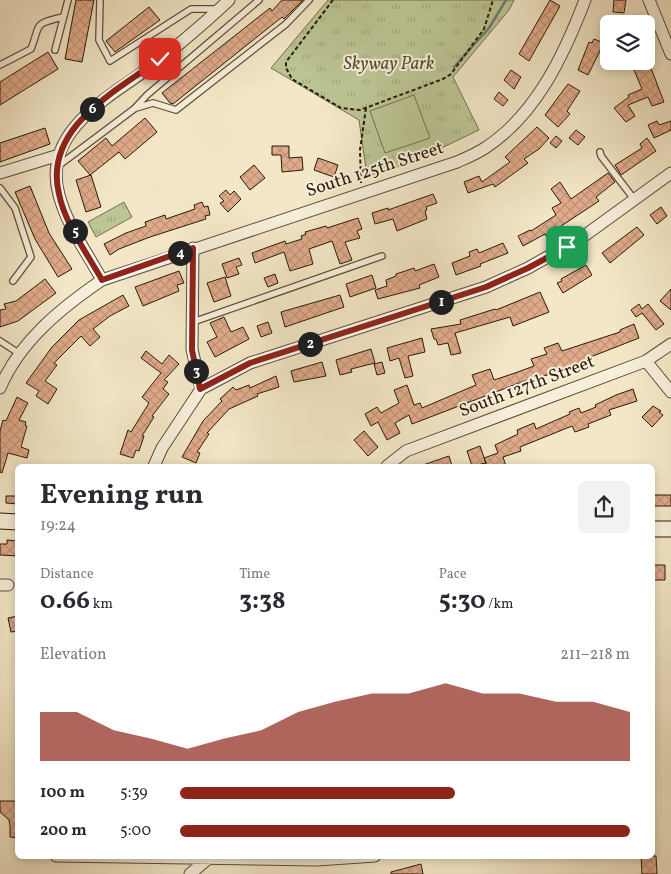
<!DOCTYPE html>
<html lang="en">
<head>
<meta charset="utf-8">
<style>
	:root { --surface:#fff; --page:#f2f2f3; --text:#2b2b33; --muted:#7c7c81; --accent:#8f2418 }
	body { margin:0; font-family:Vollkorn,serif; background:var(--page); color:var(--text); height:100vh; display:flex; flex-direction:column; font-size:19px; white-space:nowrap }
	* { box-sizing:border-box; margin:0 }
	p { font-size:16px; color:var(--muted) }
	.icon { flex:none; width:28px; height:28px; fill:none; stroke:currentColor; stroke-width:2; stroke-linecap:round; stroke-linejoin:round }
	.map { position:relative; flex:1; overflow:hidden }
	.sheet { position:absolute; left:15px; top:464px; width:640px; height:395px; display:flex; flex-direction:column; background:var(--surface); border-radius:8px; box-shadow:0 2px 8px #0003 }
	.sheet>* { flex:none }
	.fabs { position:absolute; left:600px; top:15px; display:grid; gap:10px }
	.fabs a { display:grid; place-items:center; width:55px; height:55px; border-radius:8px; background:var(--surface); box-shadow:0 2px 8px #0003; font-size:25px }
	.pin { position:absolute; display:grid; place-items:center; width:42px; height:42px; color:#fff; margin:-21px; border-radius:10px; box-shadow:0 2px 8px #0006 }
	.km { position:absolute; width:25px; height:25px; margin:-12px; border-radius:50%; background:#222; color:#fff; font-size:14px; line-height:25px; text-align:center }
	.round { display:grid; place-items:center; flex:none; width:52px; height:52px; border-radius:8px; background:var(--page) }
	.headline { display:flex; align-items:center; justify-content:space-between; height:85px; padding:0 25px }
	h1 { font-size:28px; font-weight:700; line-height:38px }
	.metrics { display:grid; grid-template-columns:repeat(3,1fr); gap:8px; height:85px; padding:5px 25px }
	.metrics div { display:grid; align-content:center }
	.metrics b { font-size:25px; font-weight:700 }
	.metrics small { font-size:14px; font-weight:400 }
	.metrics p { font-size:14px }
	.chart { height:140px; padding:10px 25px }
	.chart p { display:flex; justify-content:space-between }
	.chart svg { width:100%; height:90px; margin-top:5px; fill:var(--accent); opacity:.7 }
	ul { padding:0 25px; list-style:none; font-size:16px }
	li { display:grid; grid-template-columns:80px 60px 1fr; align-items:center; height:38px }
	li i { height:12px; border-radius:6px; background:var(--accent) }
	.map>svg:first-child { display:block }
</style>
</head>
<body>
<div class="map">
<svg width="671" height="874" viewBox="0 0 671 874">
	<defs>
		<pattern id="park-tufts" width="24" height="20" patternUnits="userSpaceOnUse" patternTransform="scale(1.25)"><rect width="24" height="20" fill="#bcc594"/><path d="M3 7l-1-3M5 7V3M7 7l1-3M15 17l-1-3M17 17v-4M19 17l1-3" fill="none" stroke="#a2a97e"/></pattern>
		<pattern id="building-cross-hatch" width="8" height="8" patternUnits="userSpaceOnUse" patternTransform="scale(1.25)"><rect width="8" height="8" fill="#e0ab8b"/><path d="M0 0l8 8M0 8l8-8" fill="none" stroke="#c09376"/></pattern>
	</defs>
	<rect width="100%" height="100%" fill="#f3e7c7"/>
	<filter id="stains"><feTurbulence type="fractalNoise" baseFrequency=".004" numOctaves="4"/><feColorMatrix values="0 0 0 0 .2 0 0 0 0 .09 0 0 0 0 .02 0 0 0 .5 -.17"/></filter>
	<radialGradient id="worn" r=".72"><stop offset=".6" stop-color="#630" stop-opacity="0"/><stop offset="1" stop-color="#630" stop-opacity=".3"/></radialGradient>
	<path fill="url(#park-tufts)" stroke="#74704e" d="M328,0H514L509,10L453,77L479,130L410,163L367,176L359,120L271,68Z
		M124,202L132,217L96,237L88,222Z"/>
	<path fill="#bcc594" stroke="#74704e" d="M414,95L430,138L385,153L370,111Z"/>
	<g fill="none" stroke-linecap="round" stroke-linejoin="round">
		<path stroke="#717c75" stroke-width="2.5" d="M454,67L489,28L506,0"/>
	</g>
	<path fill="url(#building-cross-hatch)" stroke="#2b1b07" d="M76,0H94L82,62L65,59Z
		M282,0H303L284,19L282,17L173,104L170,103L162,93L270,8L272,11Z
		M550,0L560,6L529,61L519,54Z
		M614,0H626L624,13L613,12Z
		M149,7L160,20L115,52L106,41Z
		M594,39L604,43L588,75L578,70L589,42L592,43Z
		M48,52L58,69L0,105V82Z
		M649,63L664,102L652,106L648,97L628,105L635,116L626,122L614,108L629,97L628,95L642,89L634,70Z
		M511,70L521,77L514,89L504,80Z
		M568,84L580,91L567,111L570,114L558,127L545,115Z
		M499,92L508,100L503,106L494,99Z
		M145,118L157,132L125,159L119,152L90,175L78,161L106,138L112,146Z
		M657,121L659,125L671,121V130L654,138L648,125Z
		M537,127L549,138L539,149L524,159L528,163L495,187L493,184L468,193L464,182L479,176L482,182L510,162L505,157Z
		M45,128L50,144L0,162V143Z
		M576,130L585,137L578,145L569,138Z
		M556,136L562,141L556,148L550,143Z
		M647,138L656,151L621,175L615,165L642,148L640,144Z
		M272,146H289V158L302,157L303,170L282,172L281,155H272Z
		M318,158L338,165L334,177L314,170Z
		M254,165L265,178L250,190L240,177Z
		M608,173L615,182L596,197L599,201L546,236L545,234L523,246L518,236L530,230L531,231L556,215L552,208L561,203L551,189L560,182L571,199Z
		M91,175L101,207L86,212L76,180Z
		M30,186L49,233L72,269L58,277L35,239L15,192Z
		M226,190L230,195L234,191L241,199L228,212L220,203L224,201L219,196Z
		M433,194L437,203L426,207L427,210L425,211L427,219L397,231L393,219L375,224L372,213L388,208V210Z
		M202,202L204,207L208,206L210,215L205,216L206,219L150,237L119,249L110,255L104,244L126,233L146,226L145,222L165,215L166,219L195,209L194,205Z
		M661,207L667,216L657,224L650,215Z
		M358,218L362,229L357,231L360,238L345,242L352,260L340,264L332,241L309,249L313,264L290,271L284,252L255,263L252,253L285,241L286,244L302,239L301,236L306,234L305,232L326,226L327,228Z
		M637,227L644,235L610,263L602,253Z
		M503,243L508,253L480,264L481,266L456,275L452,263L470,256L469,252L477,249L479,253Z
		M239,258L242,265L236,267L239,274L227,278L222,264Z
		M434,264L439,277L419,285L420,288L378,299L375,290L387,286L386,280L396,276V274L414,268L415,271Z
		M586,265L592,275L563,293L557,283L562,281L561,279Z
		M179,271L184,283L177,285L179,291L143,306L135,287Z
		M275,274L278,283L268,287L264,278Z
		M372,275L376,288L350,297L346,284Z
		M225,277L231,296L214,302L207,283Z
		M45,279L56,293L18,321L0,327V310L6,309L4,304L16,301Z
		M671,289V310L660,301Z
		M540,292L549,312L513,326L510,317L455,333L461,353L451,355L448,343L438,345L436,339H434L431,329L461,324L460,320L495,309L496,310Z
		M123,295L129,306L110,316L93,329L100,337L90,346L81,336L54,363L57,365L45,381L57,389L48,404L36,396L39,391L26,383L52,347L79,320Z
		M340,295L344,307L285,327L281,312Z
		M639,304L642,309L648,304L664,324L656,330L642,313L636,317L631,310Z
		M224,317L231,332L243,327L249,339L215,357L207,342L217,337L210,323Z
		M268,322L272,333L261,337L257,326Z
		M634,324L639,338L588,358L589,362L577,366L564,371L563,369L528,382L527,380L412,424L409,415L395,423L400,433L387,440L378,422L371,426L365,414L377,407L381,413L399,403L394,390L407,385L414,405L420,403L422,408L476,385L472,375L490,369L494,380L515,373L534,366L531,359L547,354L544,348L558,343L562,351L620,332V330Z
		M422,338L425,352L408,356L413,376L405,378L399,358L390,361L387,348Z
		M371,349L375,363L351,369L352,372L340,375L336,360Z
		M146,351L162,364L169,355L179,364L164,380L168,382L163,389L169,394L152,416L154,417L142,436H144L139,451L136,450L133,458L120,454L128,430L131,432L149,403L142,397L161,373L141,358Z
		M322,362L326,376L294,382L291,371Z
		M382,362L385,373L377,375L374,364Z
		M276,376L279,387L257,394L258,396L229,409L207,433L209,434L197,452L200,453L196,463L182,457L203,421L222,401L220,399L233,387L236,390L249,385L250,388Z
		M633,389L637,401L609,410L611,415L588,424L589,427L575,432L572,426L520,447L521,451L503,457L506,466H487L484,458L498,453L495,445L518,434L517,430L534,423L536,429L570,414L569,412L579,408L581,413L596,407L595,405L616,395Z
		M17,397L28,403L19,420L26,422L25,425L27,426L21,447L29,450L27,458L8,453L2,473L0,472V431L3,420L6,421Z
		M653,406L661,411L659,412L663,415L652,427L642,417Z
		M364,431L378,447L368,456L354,440Z
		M480,446L486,463L472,466L467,451Z
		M449,456L452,466H423V465Z
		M652,495H671V506H652Z
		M6,496H18V504L6,503Z
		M7,540L18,541V556L0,555V544H7Z
		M652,565H665V580H652Z
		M18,616V631L11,632L8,618Z
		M0,801H18V838L10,837V826L9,820L0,812Z
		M641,856H656L657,874H642Z
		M421,864L423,874H391V872Z"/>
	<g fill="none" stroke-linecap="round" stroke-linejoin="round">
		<defs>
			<path id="lane" d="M100,0L99,40L110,61L191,9H217
				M55,50L68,0
				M0,65L31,49C41,24 32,24 63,17
				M136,108L153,103L176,110L286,24L309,0
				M600,152L601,156L634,199
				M58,166L134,109L147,95L259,0
				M0,188L15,208L31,257L13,281
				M193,322L382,256
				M0,341L20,354"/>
			<path id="street" d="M649,0L671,54
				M0,173L59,155
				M102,280C87,253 67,225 59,195C40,128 117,93 160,60C183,41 207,21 229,0
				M646,361L671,344
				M0,388C20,341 61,308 102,280L457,162C466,158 476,154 485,148C536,115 564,55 585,0
				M201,389L250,363L486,287L528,268L584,236L671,173
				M154,466L162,448L201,389L192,349L193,248
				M387,466L406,451L646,361L671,392
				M0,585H8
				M56,856L317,860L375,856
				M190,874L209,858"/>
			<path id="secondary" d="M0,521L18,522
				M652,529H671"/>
		</defs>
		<use href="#lane" stroke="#5d4e37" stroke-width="8"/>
		<use href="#street" stroke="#5d4e37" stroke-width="13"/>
		<use href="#secondary" stroke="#2b1b07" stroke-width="17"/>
		<path stroke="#2b1b07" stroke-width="2" stroke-dasharray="4 2.5" stroke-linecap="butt" d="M333,0L286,62V68L292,79L341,108L349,109L360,110L443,79L451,74L484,29L493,0
			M361,183L360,150L366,108"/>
		<use href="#lane" stroke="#f7efdb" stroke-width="5.5"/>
		<use href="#street" stroke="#f7efdb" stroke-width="11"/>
		<use href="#secondary" stroke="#f7efdb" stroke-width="15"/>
	</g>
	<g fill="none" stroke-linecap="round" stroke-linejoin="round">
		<defs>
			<path id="route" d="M160,59C115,92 43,128 59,194C65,224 87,253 102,280L193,248L192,350L200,389L250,363L486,287L528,268L567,247"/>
		</defs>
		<use href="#route" stroke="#fff" stroke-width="10"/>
		<use href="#route" stroke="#8f2418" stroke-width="6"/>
	</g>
	<g text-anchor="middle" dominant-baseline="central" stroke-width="4" stroke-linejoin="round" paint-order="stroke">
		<g font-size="18" font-style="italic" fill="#564e31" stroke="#f7efdb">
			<text x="389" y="64">Skyway Park</text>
		</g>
		<g font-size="18" fill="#2b1b07" stroke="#f7efdb">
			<text transform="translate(375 170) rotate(-18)">South 125th Street</text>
			<text transform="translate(527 387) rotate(-21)">South 127th Street</text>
		</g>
	</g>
	<rect width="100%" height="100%" filter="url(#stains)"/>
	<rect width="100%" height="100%" fill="url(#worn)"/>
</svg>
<div class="fabs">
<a><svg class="icon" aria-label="layers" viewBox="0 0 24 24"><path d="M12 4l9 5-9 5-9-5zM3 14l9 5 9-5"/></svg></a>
</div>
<div class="pin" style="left:567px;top:247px;background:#1e9e55"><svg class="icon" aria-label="arrive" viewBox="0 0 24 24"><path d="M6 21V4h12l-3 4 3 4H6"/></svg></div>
<div class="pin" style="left:160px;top:59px;background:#d93025"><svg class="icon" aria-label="check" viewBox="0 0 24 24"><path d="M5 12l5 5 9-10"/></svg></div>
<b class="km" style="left:441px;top:302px">1</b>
<b class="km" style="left:310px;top:344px">2</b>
<b class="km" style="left:196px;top:371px">3</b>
<b class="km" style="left:180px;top:253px">4</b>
<b class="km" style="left:75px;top:231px">5</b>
<b class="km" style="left:92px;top:109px">6</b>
<section class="sheet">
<div class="headline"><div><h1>Evening run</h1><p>19:24</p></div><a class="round"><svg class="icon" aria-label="share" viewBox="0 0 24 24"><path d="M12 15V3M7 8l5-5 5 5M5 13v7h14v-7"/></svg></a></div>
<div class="metrics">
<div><p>Distance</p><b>0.66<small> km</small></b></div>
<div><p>Time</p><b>3:38</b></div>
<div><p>Pace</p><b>5:30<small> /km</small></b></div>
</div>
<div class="chart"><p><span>Elevation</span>211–218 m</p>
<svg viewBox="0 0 160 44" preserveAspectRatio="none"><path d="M0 44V20L10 20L20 29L30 33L40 38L50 33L60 29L70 20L80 15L90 11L100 11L110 6L120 11L130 11L140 15L150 15L160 20V44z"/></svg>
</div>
<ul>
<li><b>100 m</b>5:39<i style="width:61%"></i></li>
<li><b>200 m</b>5:00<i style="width:100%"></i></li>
</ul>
</section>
</div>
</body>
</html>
